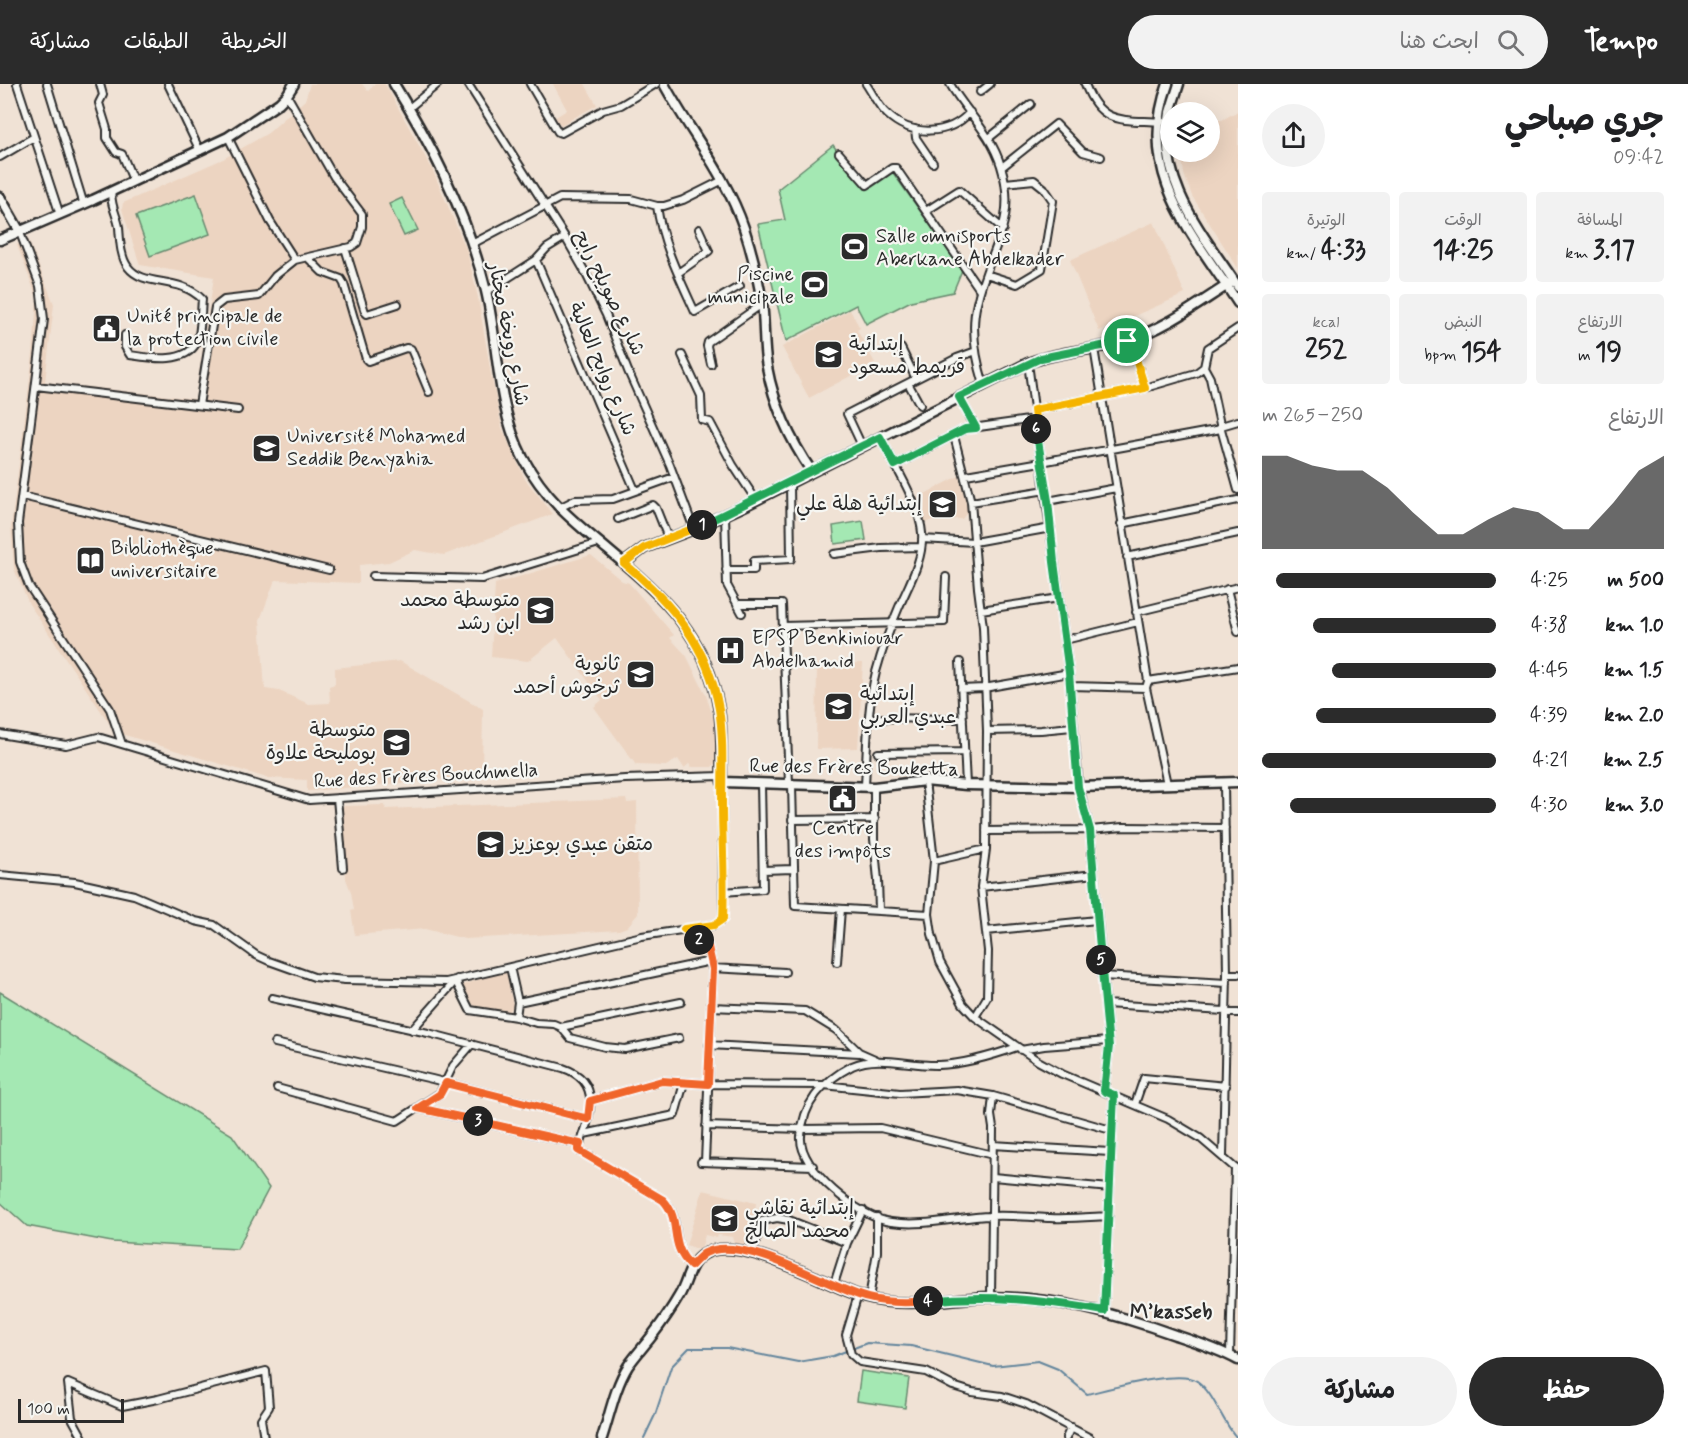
<!DOCTYPE html>
<html lang="ar">
<head>
<meta charset="utf-8">
<style>
	:root { --surface:#fff; --page:#f2f2f2; --text:#202124; --muted:#757577; --accent:#2b2b2b }
	body { margin:0; font-family:Mynerve,"Playpen Sans Arabic",sans-serif; background:var(--page); color:var(--text); direction:rtl; height:100vh; display:flex; flex-direction:column; font-size:22px; white-space:nowrap }
	* { box-sizing:border-box; margin:0 }
	p { font-size:20px; color:var(--muted) }
	.icon { flex:none; width:33px; height:33px; fill:none; stroke:currentColor; stroke-width:2; stroke-linecap:round; stroke-linejoin:round }
	.map { position:relative; flex:1; overflow:hidden; direction:ltr }
	.drawer { display:flex; flex-direction:column; background:var(--surface); width:450px }
	.drawer>* { flex:none }
	.fabs { position:absolute; left:1160px; top:18px; display:grid; gap:12px }
	.fabs a { display:grid; place-items:center; width:60px; height:60px; border-radius:50%; background:var(--surface); box-shadow:0 6px 24px #0002; font-size:30px }
	.scale { position:absolute; left:18px; bottom:15px; width:106px; box-sizing:border-box; padding-left:6px; border:3px solid #2b2b2b; border-top:0; font-size:16px; line-height:21px; white-space:nowrap; color:#2b2b2b; -webkit-text-stroke:4px #f6f6f2; paint-order:stroke }
	.pin { position:absolute; display:grid; place-items:center; width:51px; height:51px; color:#fff; margin:-26px; border:3px solid #fff; border-radius:50%; box-shadow:0 2px 6px #0007 }
	.km { position:absolute; width:30px; height:30px; margin:-15px; border-radius:50%; background:#222; color:#fff; font-size:16px; line-height:30px; text-align:center }
	.round { display:grid; place-items:center; flex:none; width:63px; height:63px; border-radius:32px; background:var(--page) }
	.overview { display:flex; align-items:center; justify-content:space-between; height:102px; padding:0 24px }
	h1 { font-size:33px; font-weight:700; line-height:45px }
	.figures { display:grid; grid-template-columns:repeat(3,1fr); gap:9px; height:102px; padding:6px 24px }
	.figures div { display:grid; align-content:center; border-radius:6px; background:var(--page); text-align:center }
	.figures b { font-size:26px; font-weight:700 }
	.figures small { font-size:16px; font-weight:400 }
	.figures p { font-size:16px }
	.chart { height:168px; padding:12px 24px }
	.chart p { display:flex; justify-content:space-between }
	.chart svg { width:100%; height:108px; margin-top:6px; fill:var(--accent); opacity:.7 }
	.action { display:flex; gap:12px; margin-top:auto; padding:12px 24px }
	.action a { flex:1; height:69px; border-radius:36px; background:var(--accent); color:#fff; font-size:24px; font-weight:700; line-height:69px; text-align:center }
	.action a+a { background:var(--page); color:var(--text) }
	ul { padding:0 24px; list-style:none; font-size:20px }
	li { display:grid; grid-template-columns:96px 72px 1fr; align-items:center; height:45px }
	li i { height:15px; border-radius:8px; background:var(--accent) }
	header { display:flex; align-items:center; gap:36px; box-sizing:border-box; height:84px; padding:0 30px; background:var(--accent); color:#fff }
	header strong { font-size:28px }
	nav { display:flex; gap:33px; margin-inline-start:auto; font-size:21px }
	.search { width:420px; height:54px; background:var(--page); display:flex; align-items:center; gap:15px; box-sizing:border-box; padding:0 21px; border-radius:33px; color:var(--muted); font-size:22px }
	main { display:flex; flex:1; min-height:0 }
	.map>svg:first-child { display:block }
</style>
</head>
<body>
<header>
<strong>Tempo</strong>
<div class="search"><svg class="icon" aria-label="search" viewBox="0 0 24 24"><circle cx="10" cy="10" r="6"/><path d="M15 15l6 6"/></svg>ابحث هنا</div>
<nav><a>الخريطة</a><a>الطبقات</a><a>مشاركة</a></nav>
</header>
<main>
<section class="drawer">
<div class="overview"><div><h1>جري صباحي</h1><p>09:42</p></div><a class="round"><svg class="icon" aria-label="share" viewBox="0 0 24 24"><path d="M12 15V3M7 8l5-5 5 5M5 13v7h14v-7"/></svg></a></div>
<div class="figures">
<div><p>المسافة</p><b>3.17<small> km</small></b></div>
<div><p>الوقت</p><b>14:25</b></div>
<div><p>الوتيرة</p><b>4:33<small> /km</small></b></div>
</div>
<div class="figures">
<div><p>الارتفاع</p><b>19<small> m</small></b></div>
<div><p>النبض</p><b>154<small> bpm</small></b></div>
<div><p>kcal</p><b>252</b></div>
</div>
<div class="chart"><p><span>الارتفاع</span>250–265 m</p>
<svg viewBox="0 0 160 44" preserveAspectRatio="none"><path d="M0 44V6L10 6L20 10L30 12L40 12L50 19L60 29L70 38L80 38L90 32L100 27L110 29L120 36L130 36L140 25L150 12L160 6V44z"/></svg>
</div>
<ul>
<li><b>500 m</b>4:25<i style="width:94%"></i></li>
<li><b>1.0 km</b>4:38<i style="width:78%"></i></li>
<li><b>1.5 km</b>4:45<i style="width:70%"></i></li>
<li><b>2.0 km</b>4:39<i style="width:77%"></i></li>
<li><b>2.5 km</b>4:21<i style="width:100%"></i></li>
<li><b>3.0 km</b>4:30<i style="width:88%"></i></li>
</ul>
<div class="action"><a>حفظ</a><a>مشاركة</a></div>
</section>
<div class="map">
<svg width="1238" height="1354" viewBox="0 0 1238 1354">
	<rect width="100%" height="100%" fill="#f0e2d5"/>
	<filter id="ink" filterUnits="userSpaceOnUse"><feTurbulence type="fractalNoise" baseFrequency=".0167" numOctaves="2"/><feDisplacementMap in="SourceGraphic" scale="12" xChannelSelector="R" yChannelSelector="G"/><feConvolveMatrix kernelMatrix="1 2 1 2 8 2 1 2 1" color-interpolation-filters="sRGB"/></filter>
	<g filter="url(#ink)">
		<path fill="#ecd4c1" d="M310,0H362L368,7L375,0H385L433,87L467,167L478,214L491,290L502,344L525,395L553,430L444,471L415,466L389,478L359,481V499L275,496L260,536L265,605L279,607L309,620L330,619L329,602L335,600V584L400,577L483,625L482,692L310,707H307V696L267,694L115,648L29,520L14,485L11,443L33,270L37,214L17,161L28,155L54,220L45,298L195,315L214,193L140,181L122,125L123,119L223,75L268,49L305,16Z
			M553,0H585L597,21L561,41L554,34L567,26Z
			M1238,27V184L1192,112L1184,90L1182,77V68H1209V35L1222,36Z
			M1154,138L1185,210L1099,247L1070,176Z
			M850,226L860,244L857,246L875,279L809,314L782,263Z
			M959,392L968,427L962,435L932,436L925,439L917,414Z
			M591,471L622,497L629,499L674,551L670,554L686,571L706,611L715,639L717,677L712,683H692L689,680L684,684L678,675L666,682L636,681L594,623L602,616L557,554L528,577L491,573L495,500Z
			M863,579L858,664L816,665L817,580Z
			M626,715L627,719L637,718L638,830L627,843L619,846L465,855L425,845L355,851L351,827L354,826L351,808L346,795L342,722L385,721L386,725Z
			M506,886L513,922L509,928L471,921L463,901Z
			M703,1106L756,1119L751,1163L735,1159L733,1153L718,1151L717,1154L705,1151L701,1166L686,1161Z"/>
		<path fill="#a4e8b3" stroke="#688a6f" stroke-width="1.5" d="M833,61L865,105L891,86L962,186L953,208L911,217L866,240L856,221L786,257L758,140L785,136L778,105Z
			M196,110L210,150L150,172L136,132Z
			M402,114L418,146L404,152L389,120Z
			M863,437L866,456L835,460L833,442Z
			M0,908L232,1051L269,1104L237,1165L112,1158L27,1142L0,1118Z
			M861,1287L909,1294L905,1324L857,1317Z"/>
		<g fill="none" stroke-linecap="round" stroke-linejoin="round">
			<path stroke="#63859c" stroke-width="2" d="M644,1354L655,1331L671,1283L689,1264H727L798,1278L833,1272L867,1259L911,1262L993,1282L1038,1277L1058,1285L1087,1310C1109,1305 1179,1285 1197,1297C1214,1309 1222,1338 1237,1354"/>
			<defs>
				<path id="minor" d="M17,0L60,131
					M47,0L84,121
					M100,0L103,11L99,19L107,45V54L116,68L122,70L133,96
					M168,0L200,67
					M468,0L565,153L584,186L606,231L628,287L670,381L694,445
					M530,0L558,48L561,49L603,26L621,21L656,0
					M866,0C873,10 878,22 887,30C911,53 949,52 970,28
					M950,0C966,28 991,49 1001,82C1019,139 988,167 977,219C970,246 976,275 984,301
					M1085,0C1101,43 1125,35 1162,38
					M980,8L990,0
					M287,11L334,93L362,130V143L357,159L351,163L295,176
					M409,24L438,0
					M915,45L916,54L933,79
					M989,54L1031,20
					M839,69L867,101L892,84H896L980,206
					M0,73L34,53
					M1002,83L1056,40L1083,68L1101,73
					M112,107C109,118 117,131 119,143C120,155 120,172 128,183C144,204 178,191 202,215C201,225 201,250 197,258C185,281 150,274 130,271L125,263V251
					M657,122C662,159 680,195 695,228L740,202
					M926,127L959,106L1003,145
					M19,146L40,202L44,235L18,439L20,478L29,502L110,625L122,660
					M472,160L560,114L631,115L657,122H664L683,116L723,96
					M345,164L365,228L367,230L398,220
					M308,174L322,188L341,195L344,200L366,275L368,277L406,264L411,265L429,308
					M536,176L635,406
					M678,189L709,167L699,145
					M986,190L1017,200L1042,185L1053,117L1044,104L1034,96L1005,99
					M486,208L536,176L547,164L565,153
					M1238,244L1208,264L1204,283L1210,294L1221,345L1238,406
					M1130,256L1145,304
					M901,264L916,295
					M1094,264L1148,597L1146,604L1167,700
					M682,271L701,312L702,336L710,338L733,381L756,416
					M1028,279L1069,589L1079,703L1090,746L1109,962L1104,1007
					M711,280L707,262L708,258L762,220
					M908,299L920,321
					M36,302L238,326
					M959,313L976,344
					M199,321L215,223L224,216L259,212L275,192L295,176L270,137L228,53
					M1034,326L1145,304L1196,289L1204,283
					M1221,342L1238,337
					M954,352L971,418L978,504L983,543L987,647L986,765L981,803L988,867L987,913L975,933
					M862,362L847,330L957,274L976,267
					M1041,378L1221,345
					M895,381L965,345L1035,335
					M966,391L1041,378
					M22,412L329,486
					M1048,417L1116,404
					M971,418L1046,406
					M559,424L575,416L613,415L674,393
					M725,430L727,501L742,529
					M618,435L653,421L656,424L668,454
					M1121,440L1238,416
					M922,455L974,458L1051,444
					M834,470L881,464L921,463
					M1127,473L1238,449
					M726,486H754V477L791,475L790,399
					M373,492L482,495L599,459
					M1227,505L1238,548
					M737,520H782L789,700
					M981,526L1059,514
					M1136,528L1238,503
					M783,542L944,538L946,493
					M1065,556L1138,538
					M960,578L966,701
					M1148,597L1238,583
					M1071,602L1146,604
					M961,605L984,604L1069,589
					M869,634L963,635
					M987,647L1041,646L1072,643
					M0,650L66,661L98,653L309,716L625,695L722,692
					M878,669L965,668
					M925,697L934,777L929,830L932,850L940,878L963,920L975,933L1038,977L1062,990L1168,1035L1200,1054L1235,1084L1238,1085
					M792,701L795,822L929,830
					M865,702C867,664 867,625 876,588C882,566 890,544 899,523C909,500 924,475 922,449C920,421 893,378 880,353
					M874,703V755L878,796L879,826
					M337,714L343,784
					M792,736L875,735
					M986,747L1090,746L1123,743L1225,744
					M934,777L986,765
					M763,786L793,785
					M0,791L75,798L134,811L195,837L214,841L256,871L269,877L314,893L345,896L446,898L642,852L714,841L723,835L722,698
					M981,803L1094,790
					M723,808L763,805L761,700
					M684,845L708,863L713,885L705,1078
					M986,847L1097,836
					M837,878L841,825
					M510,883L518,918L516,933
					M712,884L785,888
					M1227,890H1238
					M1102,892L1227,899
					M457,895L458,902L470,926L516,933L536,939L554,940L561,943L570,954L605,963L625,965L679,954
					M272,914L428,949L563,984C605,998 589,1036 578,1066L663,1116C684,1137 667,1159 691,1182
					M518,918L711,877
					M1105,920L1225,927
					M711,923L805,927L836,946L859,968L877,976
					M1226,929H1238
					M561,943L681,918
					M412,946L457,895
					M275,959L432,995L588,1035
					M709,961L860,969
					M1017,963C992,972 965,980 938,981C910,982 878,970 852,982C823,997 803,1018 801,1052C798,1085 860,1134 891,1138C924,1143 958,1133 991,1132C1011,1131 1031,1133 1050,1134C1070,1135 1090,1133 1109,1132
					M1021,966L1044,962L1108,957
					M277,1004L397,1037L440,1009L453,982L472,960
					M590,1017L662,997L708,1000L824,1001L900,1009L957,1006L993,1012L1111,1046
					M1135,1020L1144,994L1226,1002
					M418,1024L580,1060
					M706,1042L802,1045L880,1044L993,1071
					M584,1050L675,1031L684,999
					M993,1061L1110,1068
					M1223,1073L1227,890L1224,700
					M701,1078L813,1082
					M993,1093L1110,1104
					M752,1169L762,1137L777,1134L789,1136L847,1159
					M834,1200L847,1159L863,1126
					M858,1211L846,1251L851,1270L860,1278L926,1288L953,1302L972,1308L1002,1312L1026,1320L1090,1354
					M991,1213L993,1044L991,1031L993,1012
					M869,1214L877,1168V1133
					M1104,1227L1114,1011
					M1230,1271L1235,1084
					M68,1299L122,1322L158,1315L266,1287L269,1323L261,1335L264,1354
					M68,1299L72,1334L83,1354
					M1066,1354L1071,1343"/>
				<path id="secondary" d="M394,0C434,64 468,133 486,207C499,262 496,322 523,374C546,416 573,437 608,466C663,512 707,552 719,626C723,650 721,674 722,698L874,703L925,697L966,701L1079,703L1238,698
					M664,0C690,48 726,91 744,144C752,168 758,194 762,219C765,240 763,262 767,283C774,321 790,356 812,388
					M1168,0C1135,89 1193,150 1238,219
					M1170,28L1179,0
					M1170,29C1156,97 1203,150 1238,203
					M0,113L19,146
					M0,156L93,116L228,53L279,19L287,11L294,0
					M624,479L644,464L694,445L748,420L1028,279C1061,266 1096,267 1128,256C1167,244 1200,218 1234,197
					M602,1354C610,1330 615,1303 628,1282C635,1272 644,1262 651,1253C661,1240 671,1226 679,1212C688,1198 688,1179 704,1170C739,1148 830,1204 867,1214C906,1225 949,1214 989,1213C1054,1213 1114,1229 1175,1251C1196,1258 1218,1265 1238,1276"/>
			</defs>
			<use href="#minor" stroke="#2b2b2b" stroke-width="10"/>
			<use href="#secondary" stroke="#2b2b2b" stroke-width="13"/>
			<use href="#minor" stroke="#f6f6f2" stroke-width="6"/>
			<use href="#secondary" stroke="#f6f6f2" stroke-width="8"/>
		</g>
	</g>
	<g fill="none" stroke-linecap="round" stroke-linejoin="round" filter="url(#ink)">
		<defs>
			<path id="split-1" d="M702,441L880,353L895,381L965,345L976,344L959,313L1041,274L1127,257"/>
			<path id="split-2" d="M699,856L684,845L714,841L723,835C725,797 722,758 722,721C722,689 724,656 719,625C708,562 672,519 624,479L644,464L702,441"/>
			<path id="split-3" d="M478,1037L418,1024L440,1010L446,999L588,1035L590,1017L662,997L708,1000L713,885L708,863L699,856"/>
			<path id="split-4" d="M478,1037L580,1060L578,1066L663,1116C683,1137 667,1159 691,1182C695,1178 700,1172 705,1169C743,1149 829,1204 868,1214C887,1219 908,1219 928,1217"/>
			<path id="split-5" d="M928,1217C989,1210 1043,1216 1104,1227L1114,1011L1104,1007L1109,962L1101,876"/>
			<path id="split-6" d="M1036,345L1048,417L1054,478L1069,589L1078,703L1090,746L1101,876"/>
			<path id="split-7" d="M1036,345L1034,326L1145,304L1130,256L1127,257"/>
		</defs>
		<use href="#split-1" stroke="#fff" stroke-width="12"/>
		<use href="#split-2" stroke="#fff" stroke-width="12"/>
		<use href="#split-3" stroke="#fff" stroke-width="12"/>
		<use href="#split-4" stroke="#fff" stroke-width="12"/>
		<use href="#split-5" stroke="#fff" stroke-width="12"/>
		<use href="#split-6" stroke="#fff" stroke-width="12"/>
		<use href="#split-7" stroke="#fff" stroke-width="12"/>
		<use href="#split-1" stroke="#22a559" stroke-width="8"/>
		<use href="#split-2" stroke="#f5b400" stroke-width="8"/>
		<use href="#split-3" stroke="#f0652b" stroke-width="8"/>
		<use href="#split-4" stroke="#f0652b" stroke-width="8"/>
		<use href="#split-5" stroke="#22a559" stroke-width="8"/>
		<use href="#split-6" stroke="#22a559" stroke-width="8"/>
		<use href="#split-7" stroke="#f5b400" stroke-width="8"/>
	</g>
	<defs>
		<symbol id="stadium-square" viewBox="-11 -11 22 22"><rect x="-9" y="-9" width="18" height="18" rx="4" fill="#2b2b2b" stroke="#f6f6f2"/><path d="M0-5a6.5 5 0 1 0 0 10a6.5 5 0 1 0 0-10ZM-3.5-1.8h7v3.6h-7Z" fill="#fff"/></symbol>
		<symbol id="civic-square" viewBox="-11 -11 22 22"><rect x="-9" y="-9" width="18" height="18" rx="4" fill="#2b2b2b" stroke="#f6f6f2"/><path d="M-.6-6.5H3V-4.5H.6V-3L4-1V1h2V6H-6V1h2V-1L-.6-3ZM-1.2 2.5V6h2.4V2.5Z" fill="#fff"/></symbol>
		<symbol id="school-square" viewBox="-11 -11 22 22"><rect x="-9" y="-9" width="18" height="18" rx="4" fill="#2b2b2b" stroke="#f6f6f2"/><path d="M0-5L7-2L0 1L-7-2ZM-4 1L0 2.5L4 1V4Q0 6-4 4Z" fill="#fff"/></symbol>
		<symbol id="university-square" viewBox="-11 -11 22 22"><rect x="-9" y="-9" width="18" height="18" rx="4" fill="#2b2b2b" stroke="#f6f6f2"/><path d="M0-5L7-2L0 1L-7-2ZM-4 1L0 2.5L4 1V4Q0 6-4 4Z" fill="#fff"/></symbol>
		<symbol id="library-square" viewBox="-11 -11 22 22"><rect x="-9" y="-9" width="18" height="18" rx="4" fill="#2b2b2b" stroke="#f6f6f2"/><path d="M-6-4Q-3-5.5-.7-3.5V5Q-3 3-6 4ZM6-4Q3-5.5 .7-3.5V5Q3 3 6 4Z" fill="#fff"/></symbol>
		<symbol id="hospital-square" viewBox="-11 -11 22 22"><rect x="-9" y="-9" width="18" height="18" rx="4" fill="#2b2b2b" stroke="#f6f6f2"/><path d="M-5-5h3v3.5h4V-5h3V5h-3V1.5h-4V5h-3Z" fill="#fff"/></symbol>
	</defs>
	<g fill-rule="evenodd">
		<use href="#stadium-square" x="838" y="146" width="33" height="33"/>
		<use href="#stadium-square" x="798" y="184" width="33" height="33"/>
		<use href="#civic-square" x="90" y="228" width="33" height="33"/>
		<use href="#school-square" x="812" y="254" width="33" height="33"/>
		<use href="#university-square" x="250" y="348" width="33" height="33"/>
		<use href="#school-square" x="926" y="404" width="33" height="33"/>
		<use href="#library-square" x="74" y="460" width="33" height="33"/>
		<use href="#school-square" x="524" y="510" width="33" height="33"/>
		<use href="#hospital-square" x="714" y="550" width="33" height="33"/>
		<use href="#school-square" x="624" y="574" width="33" height="33"/>
		<use href="#school-square" x="822" y="606" width="33" height="33"/>
		<use href="#school-square" x="380" y="642" width="33" height="33"/>
		<use href="#civic-square" x="826" y="698" width="33" height="33"/>
		<use href="#school-square" x="474" y="744" width="33" height="33"/>
		<use href="#school-square" x="708" y="1118" width="33" height="33"/>
	</g>
	<g text-anchor="middle" dominant-baseline="central" stroke-width="4.5" stroke-linejoin="round" paint-order="stroke">
		<g font-size="20" fill="#2b2b2b" stroke="#f6f6f2" text-anchor="start">
			<text x="876" y="152">Salle omnisports<tspan x="876" dy="23">Aberkane Abdelkader</tspan></text>
			<text x="794" y="190" text-anchor="end">Piscine<tspan x="794" dy="23">municipale</tspan></text>
			<text x="127" y="232">Unité principale de<tspan x="127" dy="23">la protection civile</tspan></text>
			<text x="849" y="260">إبتدائية<tspan x="849" dy="23">قريمط مسعود</tspan></text>
			<text x="287" y="352">Université Mohamed<tspan x="287" dy="23">Seddik Benyahia</tspan></text>
			<text x="922" y="420" text-anchor="end">إبتدائية هلة علي</text>
			<text x="111" y="464">Bibliothèque<tspan x="111" dy="23">universitaire</tspan></text>
			<text x="520" y="516" text-anchor="end">متوسطة محمد<tspan x="520" dy="23">ابن رشد</tspan></text>
			<text x="752" y="554">EPSP Benkiniouar<tspan x="752" dy="23">Abdelhamid</tspan></text>
			<text x="619" y="580" text-anchor="end">ثانوية<tspan x="619" dy="23">ثرخوش أحمد</tspan></text>
			<text x="860" y="610">إبتدائية<tspan x="860" dy="23">عبدي العربي</tspan></text>
			<text x="376" y="646" text-anchor="end">متوسطة<tspan x="376" dy="23">بومليحة علاوة</tspan></text>
			<text x="843" y="744" text-anchor="middle">Centre<tspan x="843" dy="23">des impôts</tspan></text>
			<text x="511" y="760">متقن عبدي بوعزيز</text>
			<text x="745" y="1124">إبتدائية نقاشي<tspan x="745" dy="23">محمد الصالح</tspan></text>
		</g>
		<g font-size="20" fill="#2b2b2b" stroke="#f6f6f2">
			<text transform="translate(609 209) rotate(64)">شارع صويلح رابح</text>
			<text transform="translate(508 250) rotate(79)">شارع رويخة مختار</text>
			<text transform="translate(602 285) rotate(67)">شارع روابح العالية</text>
			<text transform="translate(854 684) rotate(1)">Rue des Frères Bouketta</text>
			<text transform="translate(426 692) rotate(-3)">Rue des Frères Bouchmella</text>
		</g>
		<g font-size="21" font-weight="bold" fill="#2b2b2b" stroke="#f6f6f2">
			<text x="1171" y="1228">M’kasseb</text>
		</g>
	</g>
</svg>
<div class="fabs">
<a><svg class="icon" aria-label="layers" viewBox="0 0 24 24"><path d="M12 4l9 5-9 5-9-5zM3 14l9 5 9-5"/></svg></a>
</div>
<div class="scale">100 m</div>
<div class="pin" style="left:1127px;top:257px;background:#1e9e55"><svg class="icon" aria-label="arrive" viewBox="0 0 24 24"><path d="M6 21V4h12l-3 4 3 4H6"/></svg></div>
<b class="km" style="left:702px;top:441px">1</b>
<b class="km" style="left:699px;top:856px">2</b>
<b class="km" style="left:478px;top:1037px">3</b>
<b class="km" style="left:928px;top:1217px">4</b>
<b class="km" style="left:1101px;top:876px">5</b>
<b class="km" style="left:1036px;top:345px">6</b>
</div>
</main>
</body>
</html>
